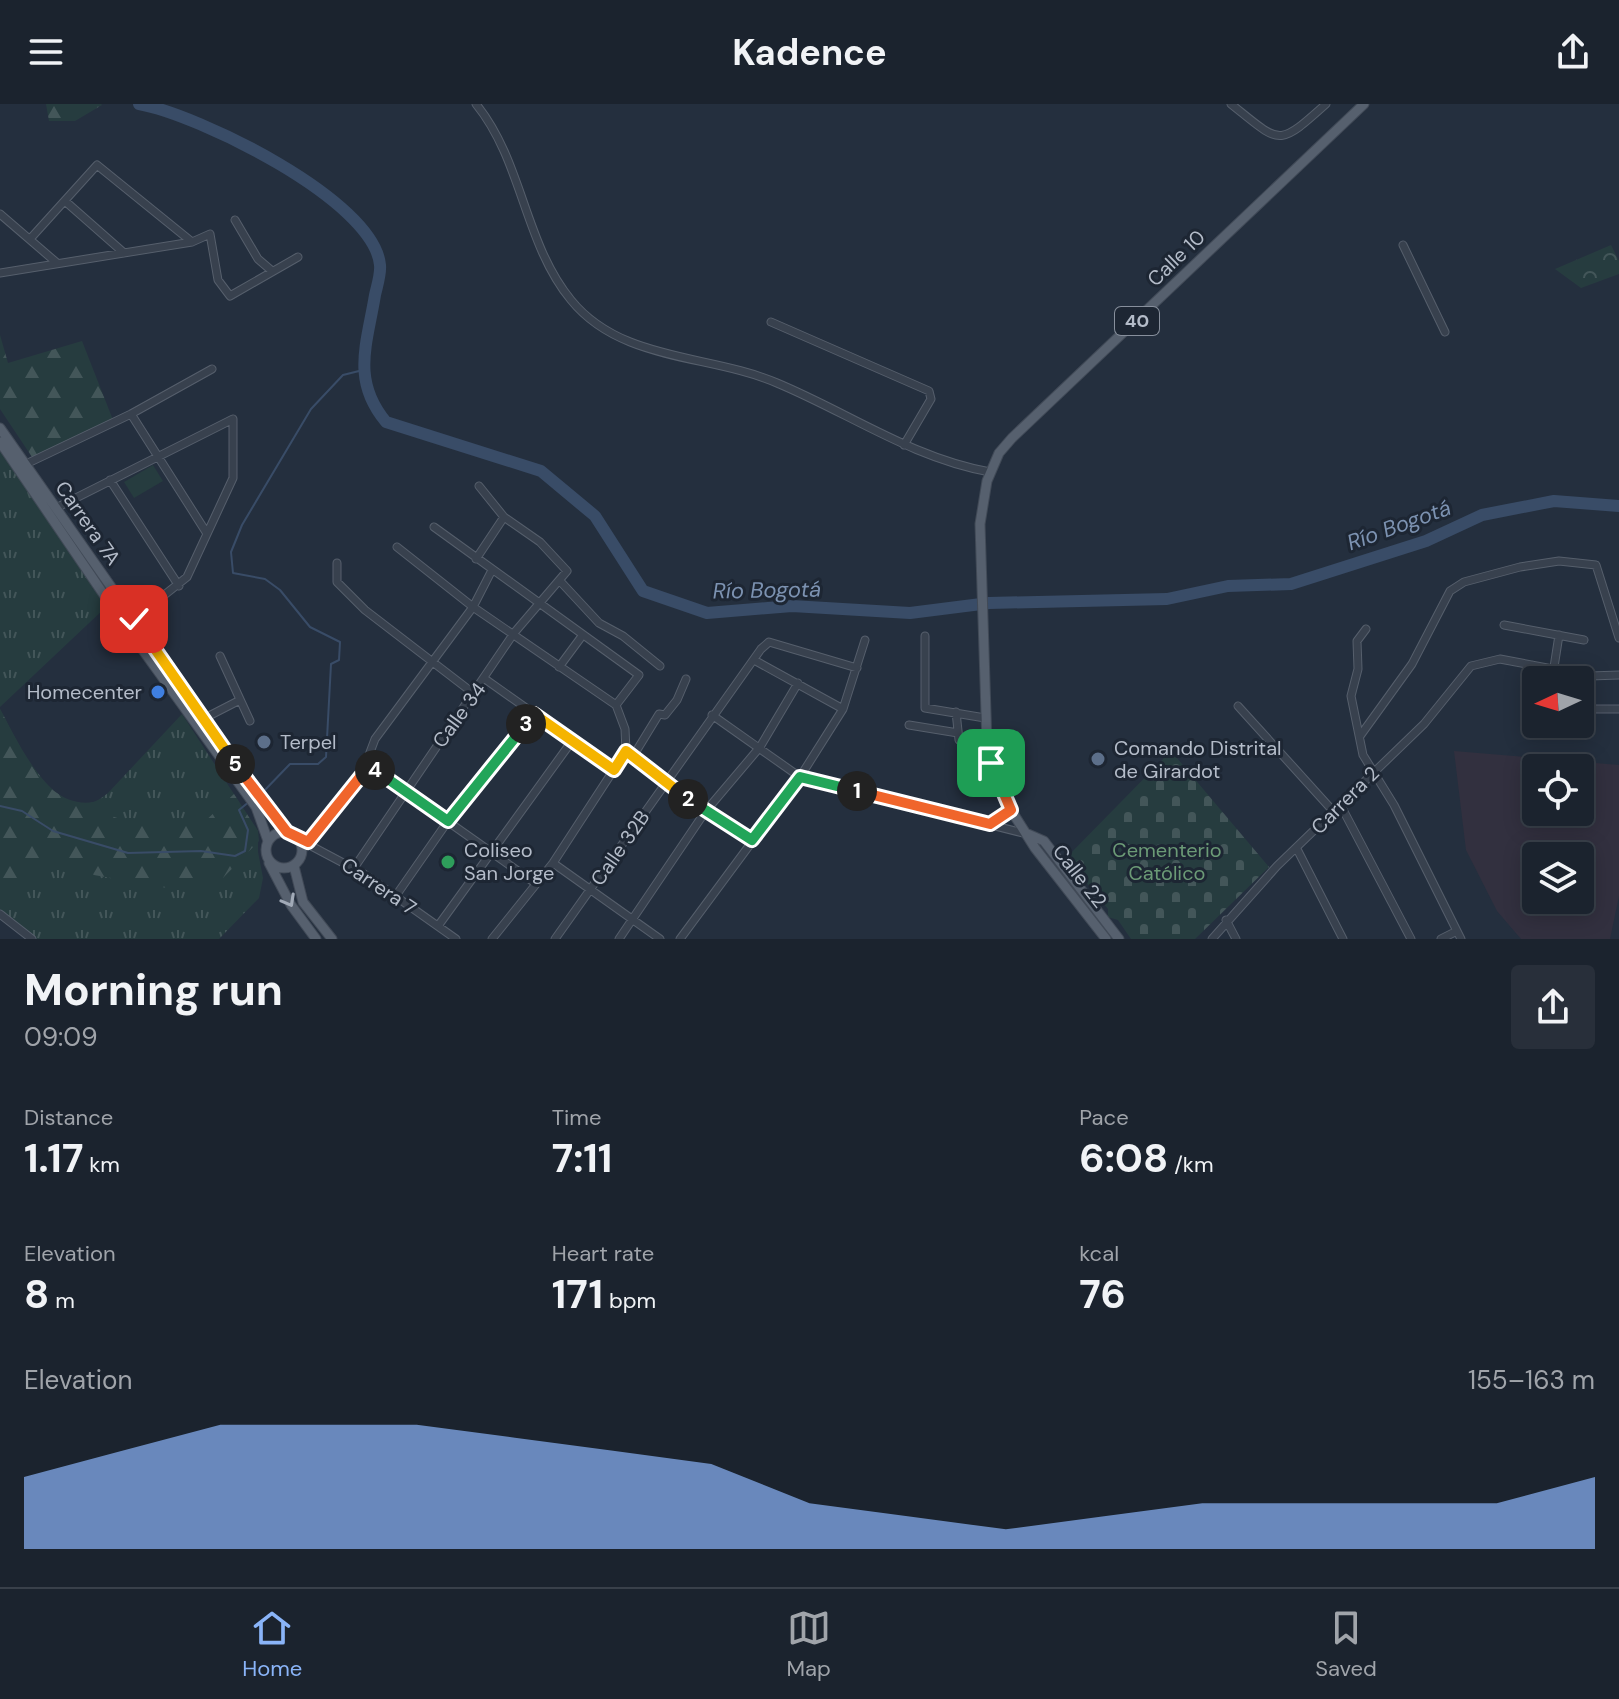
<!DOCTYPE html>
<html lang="en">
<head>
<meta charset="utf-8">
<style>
	:root { --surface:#1b232e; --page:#282f3a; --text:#f1f3f6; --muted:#a0a4aa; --line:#39404a; --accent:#8ab4f8 }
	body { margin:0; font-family:"DM Sans",sans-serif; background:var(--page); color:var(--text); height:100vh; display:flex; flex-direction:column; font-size:30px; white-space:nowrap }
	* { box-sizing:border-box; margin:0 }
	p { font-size:26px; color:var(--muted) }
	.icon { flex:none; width:44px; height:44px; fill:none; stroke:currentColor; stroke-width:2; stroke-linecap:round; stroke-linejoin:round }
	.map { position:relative; height:835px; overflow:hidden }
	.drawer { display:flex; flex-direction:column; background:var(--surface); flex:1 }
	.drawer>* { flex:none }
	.needle { width:52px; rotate:266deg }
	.controls { position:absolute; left:1522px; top:562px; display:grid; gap:16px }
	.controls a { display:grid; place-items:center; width:72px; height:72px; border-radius:8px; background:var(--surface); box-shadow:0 4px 20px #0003,0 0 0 2px var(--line); font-size:40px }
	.pin { position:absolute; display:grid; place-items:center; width:68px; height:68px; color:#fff; margin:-34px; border-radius:16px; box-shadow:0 4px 12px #0006 }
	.km { position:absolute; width:40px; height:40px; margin:-20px; border-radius:50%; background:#222; color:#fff; font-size:22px; line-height:40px; text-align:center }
	.round { display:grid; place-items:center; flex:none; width:84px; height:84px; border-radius:8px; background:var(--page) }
	.head { display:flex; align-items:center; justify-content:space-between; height:136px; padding:0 24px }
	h1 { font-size:44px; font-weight:700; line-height:60px }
	.metrics { display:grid; grid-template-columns:repeat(3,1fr); gap:12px; height:136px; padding:8px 24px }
	.metrics div { display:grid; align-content:center }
	.metrics b { font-size:40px; font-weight:700 }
	.metrics small { font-size:22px; font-weight:400 }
	.metrics p { font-size:22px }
	.chart { height:224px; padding:16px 24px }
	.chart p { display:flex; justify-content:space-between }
	.chart svg { width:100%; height:144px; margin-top:8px; fill:var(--accent); opacity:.7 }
	header { display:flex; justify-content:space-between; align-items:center; height:104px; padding:0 24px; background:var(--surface); font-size:36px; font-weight:700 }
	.tabs { display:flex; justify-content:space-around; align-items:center; height:112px; border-top:2px solid var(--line); background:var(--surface); font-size:22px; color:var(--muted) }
	.tabs a { display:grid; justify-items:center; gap:4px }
	.tabs .on { color:var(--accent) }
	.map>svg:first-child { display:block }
</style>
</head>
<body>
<header><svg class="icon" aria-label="menu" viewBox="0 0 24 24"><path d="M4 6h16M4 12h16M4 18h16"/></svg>Kadence<svg class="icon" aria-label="share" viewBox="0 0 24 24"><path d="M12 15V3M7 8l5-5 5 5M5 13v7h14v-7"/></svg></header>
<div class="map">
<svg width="1619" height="835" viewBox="0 0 1619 835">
	<defs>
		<pattern id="grass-tufts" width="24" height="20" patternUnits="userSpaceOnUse" patternTransform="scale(2)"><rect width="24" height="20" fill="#263c3f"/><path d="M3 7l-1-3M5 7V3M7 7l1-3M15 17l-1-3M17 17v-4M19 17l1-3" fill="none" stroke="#435659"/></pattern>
		<pattern id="forest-firs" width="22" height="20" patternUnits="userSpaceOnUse" patternTransform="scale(2)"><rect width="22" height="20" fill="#263c3f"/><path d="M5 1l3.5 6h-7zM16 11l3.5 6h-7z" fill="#435659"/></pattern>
		<pattern id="cemetery-stones" width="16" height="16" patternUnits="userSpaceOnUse" patternTransform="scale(2)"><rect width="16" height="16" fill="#263c3f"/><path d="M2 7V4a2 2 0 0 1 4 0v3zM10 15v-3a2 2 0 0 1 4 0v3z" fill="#435659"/></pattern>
		<pattern id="park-crowns" width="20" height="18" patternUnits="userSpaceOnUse" patternTransform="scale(2)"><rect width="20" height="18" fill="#263c3f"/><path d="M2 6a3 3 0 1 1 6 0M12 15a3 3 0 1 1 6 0" fill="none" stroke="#435659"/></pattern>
	</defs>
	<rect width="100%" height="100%" fill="#242f3e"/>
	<path fill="#32303f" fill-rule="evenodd" d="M1454,647L1619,661V792L1610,835H1521L1497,807L1466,746ZM1536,664H1580V708H1536ZM1536,752H1580V796H1536Z"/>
	<path fill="url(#grass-tufts)" d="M0,343L106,503L0,603Z
		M0,605C18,638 60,731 108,689L182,610L258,727V748L263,774L259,794L219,835H32L0,810Z"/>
	<path fill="url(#forest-firs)" d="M46,0H101L102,1L75,17H49Z
		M0,231L8,259L82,237L113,316L32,353L0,305Z
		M0,605C20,641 45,706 94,698C118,727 166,719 201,721L234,690L258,727L259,737L219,778L167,784L94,771L60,750L0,801Z"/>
	<path fill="url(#cemetery-stones)" d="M1171,647L1269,763L1195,835H1131L1118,816L1108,813V805L1066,754Z"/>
	<path fill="url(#park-crowns)" d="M1611,141L1619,157V170L1581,184L1555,165Z"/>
	<path fill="#263c3f" d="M153,361L163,377L134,394L124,378Z"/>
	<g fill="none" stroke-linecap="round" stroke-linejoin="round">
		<path stroke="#394c67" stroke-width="2" d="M262,689L290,660H318L326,653L331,560L339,556L340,538L310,523L280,486L265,475L233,469L231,448L242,421L311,305L343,271L363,266
			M0,702L22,707L53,727L128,749L201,747L235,752L245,747L248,726L239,706L250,697"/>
		<path stroke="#394c67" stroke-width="12" d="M139,0C197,10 374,96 380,161C381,170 377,182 375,191C367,240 351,276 386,318L541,367L595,412L643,487L707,509L792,502L910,509L989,499L1167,495L1228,482L1291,480L1426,437L1482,411L1554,397L1619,402"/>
		<defs>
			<path id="minor" d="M476,0C523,58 524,139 571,196C621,258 710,250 777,279C849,309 912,354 990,368
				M1231,0C1281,40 1277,44 1326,0
				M65,97L124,149
				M0,110L57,159
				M235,116L258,155L272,167
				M30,135L97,61L192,138
				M1403,141L1445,228
				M0,169L192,138L210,130L218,176L230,192L298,153
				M771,218L929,287L931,295L904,341
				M131,310L206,428
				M26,360L131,310L212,265
				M110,376L179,482
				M56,404L233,315V374L187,473L134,515
				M434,423L639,571L616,601
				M397,443L473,503L616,601L625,625L626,647
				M476,455L504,413
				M337,459V478L365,506L473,589
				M560,477L599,519L623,532L660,562
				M1504,521L1584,536
				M1366,525L1357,537L1358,565L1351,592L1363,651L1394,701L1461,835
				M925,532V604L985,614
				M220,552L250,617
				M754,556L843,605
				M559,563L582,532
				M485,575L614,666
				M1552,576L1559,531
				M1238,602L1333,707
				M1580,605H1619
				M956,608L959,636L966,641L977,640
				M712,611L800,673L1027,730
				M203,615L240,596
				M909,621L958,629
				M1525,621L1532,561
				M1542,626L1544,620
				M1360,632L1412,560L1450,487L1464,478L1520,463L1559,457L1596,461L1619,534
				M626,647L665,679L752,736
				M632,654L659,610L665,611L677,596L686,575
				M369,662L535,779
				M1340,700L1411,835
				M990,720L1011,706
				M298,735L364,770L456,835
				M308,738L369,662V651L375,635L473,503L492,466
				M1297,745L1343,835
				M553,759L660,835
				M354,764L514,529L567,467L540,438L504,413L479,382
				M395,793L448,717L534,610
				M0,810L32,835
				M1226,816L1236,835
				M438,822L572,637
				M492,835L553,759L626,647
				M555,835L761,545L769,538L857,564
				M619,835L705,708L760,643L798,579
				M680,835L800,673L843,605L865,536
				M1212,835L1277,762L1424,620L1471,562L1500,555L1590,572L1619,571
				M1441,835L1457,827"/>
			<path id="major" d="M0,324L251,683L287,728
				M0,338L119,513L256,703L268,737
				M266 746a18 18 0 1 1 36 0a18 18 0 1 1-36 0Z
				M1028,730L1044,737L1119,835
				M269,759L291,801L316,835
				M294,762L303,798L332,835
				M1106,835L1035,744L1011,706L996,675L987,641L980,420L987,377L999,349L1012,334L1364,0"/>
		</defs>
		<use href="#minor" stroke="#565f6c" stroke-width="9"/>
		<use href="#major" stroke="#414a57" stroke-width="11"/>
		<use href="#minor" stroke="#38414e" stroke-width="7"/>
		<use href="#major" stroke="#56606e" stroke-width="9"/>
	</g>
	<defs><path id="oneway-chevron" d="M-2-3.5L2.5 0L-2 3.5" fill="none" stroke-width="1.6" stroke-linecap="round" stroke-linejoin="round" transform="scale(2)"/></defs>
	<use stroke="#a1aab7" href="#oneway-chevron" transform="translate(289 797) rotate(61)"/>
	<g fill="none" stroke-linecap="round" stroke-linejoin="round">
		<defs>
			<path id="split-1" d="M857,687L990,720L1011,706L991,659"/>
			<path id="split-2" d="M688,695L752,736L800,673L857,687"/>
			<path id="split-3" d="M526,620L534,610L614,666L626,647L688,695"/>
			<path id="split-4" d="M375,666L448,717L526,620"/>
			<path id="split-5" d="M235,660L287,728L308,738L369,662L375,666"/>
			<path id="split-6" d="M134,515L235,660"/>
		</defs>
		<use href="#split-1" stroke="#fff" stroke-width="16"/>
		<use href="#split-2" stroke="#fff" stroke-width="16"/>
		<use href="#split-3" stroke="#fff" stroke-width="16"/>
		<use href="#split-4" stroke="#fff" stroke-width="16"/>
		<use href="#split-5" stroke="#fff" stroke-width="16"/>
		<use href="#split-6" stroke="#fff" stroke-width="16"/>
		<use href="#split-1" stroke="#f0652b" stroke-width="10"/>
		<use href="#split-2" stroke="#22a559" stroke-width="10"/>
		<use href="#split-3" stroke="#f5b400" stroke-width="10"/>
		<use href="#split-4" stroke="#22a559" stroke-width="10"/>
		<use href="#split-5" stroke="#f0652b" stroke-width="10"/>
		<use href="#split-6" stroke="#f5b400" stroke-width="10"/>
	</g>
	<circle fill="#3f7fe0" stroke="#1d2633" stroke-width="3" cx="158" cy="588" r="8"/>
	<g fill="#5c6f8a" stroke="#1d2633" stroke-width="3">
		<circle cx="264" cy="638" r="8"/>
		<circle cx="1098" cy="655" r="8"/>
	</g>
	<circle fill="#2e9e5b" stroke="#1d2633" stroke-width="3" cx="448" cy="758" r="8"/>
	<g text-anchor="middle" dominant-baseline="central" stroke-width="6" stroke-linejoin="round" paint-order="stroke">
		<rect fill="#1d2633" stroke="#878f9c" stroke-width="2" x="1115" y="203" width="44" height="28" rx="6"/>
		<g font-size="18" font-weight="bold" fill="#b4bcc9">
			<text x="1137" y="217">40</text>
		</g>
		<g font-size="20" fill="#b4bcc9" stroke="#1d2633">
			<text transform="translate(1176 154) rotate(-44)">Calle 10</text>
			<text transform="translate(88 419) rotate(55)">Carrera 7A</text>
			<text transform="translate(459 611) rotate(-54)">Calle 34</text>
			<text transform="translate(1345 696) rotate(-45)">Carrera 2</text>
			<text transform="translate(620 744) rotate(-55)">Calle 32B</text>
			<text transform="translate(1080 772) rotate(52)">Calle 22</text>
			<text transform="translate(379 782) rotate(34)">Carrera 7</text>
		</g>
		<g font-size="20" fill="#b4bcc9" stroke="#1d2633" text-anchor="start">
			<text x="142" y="588" text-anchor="end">Homecenter</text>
			<text x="280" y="638">Terpel</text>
			<text x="1114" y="644">Comando Distrital<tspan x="1114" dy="23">de Girardot</tspan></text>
			<text x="464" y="746">Coliseo<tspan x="464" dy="23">San Jorge</tspan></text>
		</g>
		<g font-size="20" fill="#6b9a76" stroke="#1d2633">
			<text x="1167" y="746">Cementerio<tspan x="1167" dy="23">Católico</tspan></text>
		</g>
		<g font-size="22" font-style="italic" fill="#7c92b1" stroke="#1d2633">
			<text transform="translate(1399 421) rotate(-20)">Río Bogotá</text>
			<text transform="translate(767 486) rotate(-1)">Río Bogotá</text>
		</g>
	</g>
</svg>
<div class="controls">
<a><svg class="needle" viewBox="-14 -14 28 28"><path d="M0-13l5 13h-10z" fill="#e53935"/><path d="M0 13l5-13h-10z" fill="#a0a4aa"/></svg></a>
<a><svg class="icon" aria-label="locate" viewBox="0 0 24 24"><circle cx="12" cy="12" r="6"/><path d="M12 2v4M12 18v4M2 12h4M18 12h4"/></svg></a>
<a><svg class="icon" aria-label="layers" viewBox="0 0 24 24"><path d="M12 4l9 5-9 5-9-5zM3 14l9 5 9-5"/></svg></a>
</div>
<div class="pin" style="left:991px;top:659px;background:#1e9e55"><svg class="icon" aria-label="arrive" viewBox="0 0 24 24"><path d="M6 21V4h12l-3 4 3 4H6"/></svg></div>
<div class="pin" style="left:134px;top:515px;background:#d93025"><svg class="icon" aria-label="check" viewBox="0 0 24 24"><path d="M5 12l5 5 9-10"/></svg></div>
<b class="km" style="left:857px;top:687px">1</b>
<b class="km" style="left:688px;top:695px">2</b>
<b class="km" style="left:526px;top:620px">3</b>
<b class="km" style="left:375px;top:666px">4</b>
<b class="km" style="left:235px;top:660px">5</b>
</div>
<section class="drawer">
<div class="head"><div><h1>Morning run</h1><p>09:09</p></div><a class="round"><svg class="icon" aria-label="share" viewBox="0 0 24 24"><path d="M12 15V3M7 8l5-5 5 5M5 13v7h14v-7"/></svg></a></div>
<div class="metrics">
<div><p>Distance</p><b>1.17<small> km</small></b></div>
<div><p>Time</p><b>7:11</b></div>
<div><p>Pace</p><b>6:08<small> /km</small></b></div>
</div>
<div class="metrics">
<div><p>Elevation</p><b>8<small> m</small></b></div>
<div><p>Heart rate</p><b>171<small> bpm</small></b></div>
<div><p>kcal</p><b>76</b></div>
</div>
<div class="chart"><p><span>Elevation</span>155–163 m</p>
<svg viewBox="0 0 160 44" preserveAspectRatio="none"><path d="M0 44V22L10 14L20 6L30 6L40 6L50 10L60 14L70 18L80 30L90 34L100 38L110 34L120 30L130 30L140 30L150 30L160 22V44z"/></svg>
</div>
</section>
<nav class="tabs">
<a class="on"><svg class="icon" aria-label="home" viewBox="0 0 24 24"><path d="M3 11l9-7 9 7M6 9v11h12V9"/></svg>Home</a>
<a><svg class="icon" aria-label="map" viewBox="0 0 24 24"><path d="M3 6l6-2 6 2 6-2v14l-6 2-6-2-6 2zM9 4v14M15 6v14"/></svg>Map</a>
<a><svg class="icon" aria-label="saved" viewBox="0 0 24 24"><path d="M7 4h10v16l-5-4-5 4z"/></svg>Saved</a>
</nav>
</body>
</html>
